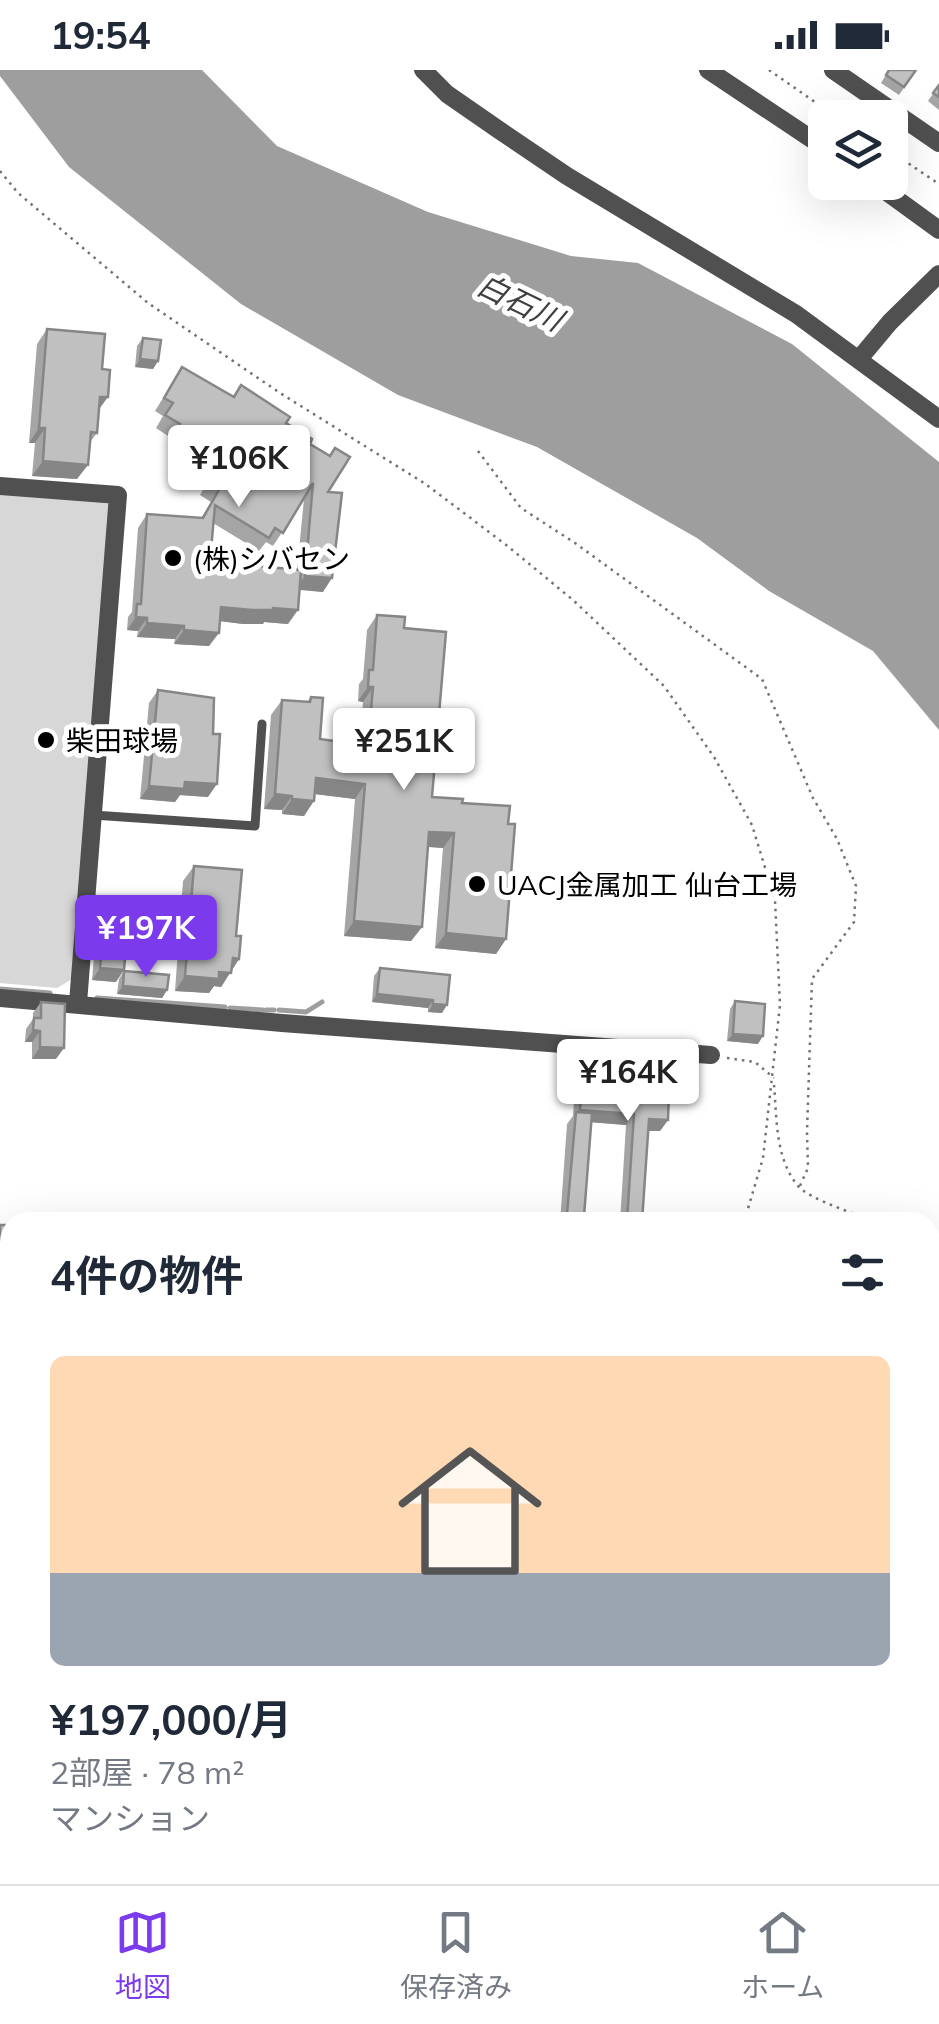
<!DOCTYPE html>
<html lang="ja">
<meta charset="utf-8">
<style>
:root{--surface:#fff;--page:#f6f6f7;--text:#1f2937;--muted:#747a83;--line:#e0e1e3;--accent:#7c3aed}
body{margin:0;font-family:Mulish,"Noto Sans JP",sans-serif;background:var(--page);color:var(--text);height:100vh;display:flex;flex-direction:column;font-size:38px;white-space:nowrap}
*{box-sizing:border-box;margin:0}
p{font-size:32px;color:var(--muted)}
.icon{flex:none;width:55px;height:55px;fill:none;stroke:currentColor;stroke-width:2;stroke-linecap:round;stroke-linejoin:round}
.map{position:relative;flex:1;overflow:hidden}
.drawer{position:absolute;left:0px;top:1142px;width:940px;height:672px;display:flex;flex-direction:column;background:var(--surface);border-radius:30px 30px 0 0;box-shadow:0 10px 40px #0002}
.drawer>*{flex:none}
.buttons{position:absolute;left:808px;top:30px;display:grid;gap:20px}
.buttons a{display:grid;place-items:center;width:100px;height:100px;border-radius:15px;background:var(--surface);box-shadow:0 10px 40px #0002;font-size:50px}
.price{position:absolute;translate:-50% -85px;padding:0 22px;border-radius:10px;background:#fff;color:#222;font-size:32px;line-height:65px;filter:drop-shadow(0 2px 5px #0008)}
.price::after{content:'';position:absolute;left:50%;top:60px;width:30px;height:22px;margin-left:-15px;background:inherit;clip-path:polygon(0 0,100% 0,50% 100%)}
.price.selected{background:var(--accent);color:#fff}
ul{padding:0;list-style:none}
li{display:grid;align-content:center;gap:20px;height:530px;padding:0 50px}
li+li{border-top:2px solid var(--line)}
li span{display:grid;place-items:center;height:310px;border-radius:15px;color:#555}
li>.icon{margin-inline-start:auto}
span .icon{width:180px;height:180px;fill:#fffc;stroke-width:1}
li b{font-size:42px}
h2{display:flex;justify-content:space-between;align-items:center;height:120px;padding:0 50px;font-size:42px}
.status{display:flex;justify-content:space-between;align-items:center;height:70px;padding:0 50px;background:var(--surface);direction:ltr}
.status svg{height:28px;fill:currentColor}
.menu{display:flex;justify-content:space-around;align-items:center;height:140px;border-top:2px solid var(--line);background:var(--surface);font-size:28px;color:var(--muted)}
.menu a{display:grid;justify-items:center;gap:5px}
.menu .selected{color:var(--accent)}
.map>svg:first-child{display:block}
.green{fill:#d7d7d7}
.water{fill:#9e9e9e}
.lines{fill:none;stroke-linecap:round;stroke-linejoin:round}
.stream{stroke:#9e9e9e;stroke-width:5}
.path{stroke:#727272;stroke-width:2.5;stroke-dasharray:2.5 5;stroke-linecap:butt}
.service{stroke:#505050;stroke-width:9}
.minor{stroke:#505050;stroke-width:18}
.wall{fill:#a5a5a5;fill-rule:evenodd}
.shaded-wall{fill:#868686}
.building{fill:#c0c0c0;stroke:#868686;stroke-width:2.5}
.poi-dot{fill:#000;stroke:#fff;stroke-width:4}
.labels{text-anchor:middle;dominant-baseline:central;stroke-width:10;stroke-linejoin:round;paint-order:stroke}
.poi-label{font-size:28px;fill:#000;stroke:#fff;text-anchor:start}
.water-label{font-size:30px;font-style:italic;fill:#3f3f3f;stroke:#fff}
</style>
<div class="status"><b>19:54</b><svg viewBox="0 0 49 12"><path d="M0 12V9h3v3zM5 12V6h3v6zM10 12V3h3v9zM15 12V0h3v12zM26 1h20v11H26zM47 4h2v5h-2z"/></svg></div>
<div class="map">
<svg width="939" height="1814" viewBox="0 0 939 1814">
<rect width="100%" height="100%" fill="#fff"/>
<path class="green" d="M 0,424 L 112,432 L 72,909 L 57,918 L 0,913 Z"/>
<path class="water" d="M 0,0 L 202,0 L 277,76 L 428,142 L 571,186 L 638,193 L 792,274 L 939,392 L 939,660 L 873,581 L 769,521 L 697,468 L 537,377 L 398,325 L 241,234 L 69,97 L 0,6 Z
M 939,1459 L 939,1814 L 724,1814 L 727,1805 L 930,1805 L 930,1470 Z"/>
<g class="lines">
<path class="stream" d="M 0,919 L 50,923
M 97,928 L 225,937
M 230,938 L 263,940
M 266,940 L 274,940
M 279,940 L 306,942 L 322,932"/>
<path class="path" d="M 769,0 L 838,48
M 890,81 L 939,114
M 0,101 L 18,123 L 148,233 L 280,323 L 424,413 L 505,474 L 573,530 L 664,616 L 714,687 L 752,755 L 775,830 L 780,935 L 763,1088 L 744,1152
M 478,381 L 521,438 L 575,473 L 762,609 L 813,728 L 837,769 L 856,816 L 854,852 L 812,909 L 807,1062 L 808,1098 L 799,1118
M 727,988 L 755,992 L 774,1008
M 774,1015 C 777,1049 775,1088 798,1116 C 809,1129 860,1146 878,1152
M 930,1167 L 939,1168
M 522,1814 L 524,1805"/>
<path class="service" d="M 93,745 L 255,756 L 262,654
M 0,1368 L 10,1370
M 53,1814 L 54,1805"/>
<path class="minor" d="M 423,0 L 447,24 L 499,60 L 567,106 L 796,244 L 939,349
M 708,0 L 825,78
M 833,0 L 939,73
M 873,112 L 939,160
M 859,289 L 890,252 L 939,204
M 0,416 L 118,425 L 78,933
M 0,928 L 282,953 L 711,985"/>
</g>
<path class="wall" d="M 889,0 L 916,0 L 899,25 L 881,13 Z
M 939,15 L 939,40 L 928,31 Z
M 47,259 L 99,340 L 97,363 L 90,372 L 77,409 L 32,406 L 35,373 L 29,373 L 37,274 Z
M 143,268 L 158,291 L 153,299 L 135,297 L 137,276 Z
M 182,297 L 233,326 L 286,353 L 310,374 L 328,422 L 323,522 L 299,520 L 288,554 L 264,552 L 263,554 L 243,554 L 220,551 L 209,576 L 174,574 L 175,569 L 137,567 L 138,561 L 127,560 L 128,547 L 132,542 L 138,458 L 147,444 L 201,448 L 211,432 L 200,425 L 217,396 L 187,378 L 185,381 L 169,371 L 171,368 L 156,358 L 163,346 L 155,341 ZM 304,429 L 297,500 L 210,492 L 213,453 L 259,481 L 266,472 L 273,476 Z
M 377,545 L 404,558 L 432,727 L 462,733 L 506,869 L 496,884 L 435,878 L 443,778 L 428,777 L 422,857 L 411,871 L 344,866 L 355,729 L 315,724 L 304,746 L 282,744 L 282,740 L 264,739 L 271,645 L 282,630 L 307,632 L 311,627 L 320,669 L 360,674 L 363,632 L 358,631 L 359,614 L 363,609 L 367,560 Z
M 158,620 L 208,727 L 180,725 L 175,732 L 140,729 L 149,633 Z
M 194,796 L 236,866 L 239,889 L 221,917 L 214,916 L 209,923 L 175,921 L 183,811 Z
M 104,851 L 116,912 L 92,910 L 96,863 Z
M 380,898 L 450,905 L 442,943 L 428,942 L 428,938 L 372,932 L 374,906 Z
M 124,901 L 167,920 L 162,928 L 117,924 L 119,909 Z
M 735,931 L 758,974 L 727,971 L 730,939 Z
M 41,932 L 56,989 L 32,989 L 32,972 L 25,972 L 26,959 L 33,949 L 33,943 Z
M 583,1004 L 627,1017 L 668,1050 L 660,1061 L 648,1061 L 641,1152 L 620,1152 L 626,1055 L 591,1052 L 584,1146 L 579,1152 L 560,1152 L 567,1054 L 573,1046 L 575,1016 Z
M 113,1805 L 455,1805 L 454,1814 L 112,1814 Z"/>
<path class="shaded-wall" d="M 140,289 L 158,291 L 153,299 L 135,297 Z
M 100,327 L 108,327 L 97,342 Z
M 39,358 L 45,358 L 35,373 L 29,373 Z
M 43,391 L 88,395 L 77,409 L 32,406 Z
M 305,506 L 332,508 L 323,522 L 295,519 Z
M 221,537 L 273,538 L 298,540 L 288,554 L 264,552 L 263,554 L 243,554 L 211,550 Z
M 136,547 L 147,548 L 138,561 L 127,560 Z
M 147,553 L 184,556 L 175,569 L 137,567 Z
M 184,560 L 219,563 L 209,576 L 174,574 Z
M 368,617 L 373,617 L 363,632 L 358,631 Z
M 316,708 L 365,714 L 355,729 L 306,723 Z
M 185,712 L 217,714 L 208,727 L 180,725 L 175,732 L 140,729 L 149,716 Z
M 275,724 L 292,726 L 282,740 L 264,739 Z
M 292,729 L 314,731 L 304,746 L 282,744 Z
M 429,762 L 454,763 L 443,778 L 419,776 Z
M 354,851 L 422,857 L 411,871 L 344,866 Z
M 446,863 L 506,869 L 496,884 L 435,878 Z
M 233,888 L 239,889 L 221,917 L 214,916 L 209,923 L 175,921 L 185,906 Z
M 100,898 L 124,900 L 116,912 L 92,910 Z
M 123,916 L 167,920 L 162,928 L 117,924 Z
M 377,924 L 433,930 L 428,938 L 372,932 Z
M 433,934 L 447,935 L 442,943 L 428,942 Z
M 33,960 L 40,961 L 32,972 L 25,972 Z
M 733,964 L 763,966 L 758,974 L 727,971 Z
M 40,977 L 64,978 L 56,989 L 32,989 Z
M 580,1040 L 634,1044 L 626,1055 L 575,1051 L 575,1047 Z
M 649,1049 L 668,1050 L 660,1061 L 641,1061 Z
M 567,1144 L 584,1146 L 579,1152 L 562,1152 Z
M 0,1255 L 10,1256 L 10,1272 L 0,1271 Z"/>
<path class="building" d="M 889,0 L 916,0 L 904,17 L 886,5 Z
M 939,15 L 939,27 L 933,23 Z
M 47,259 L 105,264 L 102,299 L 110,300 L 108,327 L 100,327 L 97,363 L 91,362 L 88,395 L 43,391 L 45,358 L 39,358 Z
M 143,268 L 161,270 L 158,291 L 140,289 Z
M 182,297 L 234,327 L 241,315 L 290,347 L 286,353 L 312,369 L 310,374 L 330,386 L 335,378 L 350,387 L 328,422 L 342,423 L 332,508 L 305,506 L 313,413 L 283,463 L 275,458 L 269,468 L 215,435 L 210,492 L 301,500 L 298,540 L 273,538 L 273,540 L 252,540 L 221,537 L 219,563 L 184,560 L 184,556 L 147,553 L 147,548 L 136,547 L 137,534 L 141,534 L 147,444 L 203,448 L 220,418 L 209,411 L 226,383 L 196,364 L 194,367 L 178,357 L 180,354 L 165,345 L 173,333 L 164,328 Z
M 377,545 L 405,547 L 404,558 L 446,562 L 432,727 L 463,729 L 462,733 L 510,736 L 508,754 L 515,754 L 506,869 L 446,863 L 454,763 L 429,762 L 422,857 L 354,851 L 365,714 L 316,708 L 314,731 L 292,729 L 292,726 L 275,724 L 282,630 L 310,632 L 311,627 L 323,628 L 320,669 L 368,676 L 373,617 L 368,617 L 369,600 L 373,600 Z
M 158,620 L 214,628 L 213,664 L 220,664 L 217,714 L 185,712 L 184,719 L 149,716 Z
M 194,796 L 242,800 L 236,866 L 241,866 L 239,889 L 233,888 L 231,903 L 219,902 L 219,909 L 185,906 Z
M 104,851 L 128,853 L 124,900 L 100,898 Z
M 380,898 L 450,905 L 447,935 L 433,934 L 433,930 L 377,924 Z
M 124,901 L 169,905 L 167,920 L 123,916 Z
M 735,931 L 765,934 L 763,966 L 733,964 Z
M 41,932 L 65,934 L 64,978 L 40,977 L 40,961 L 33,960 L 34,948 L 41,948 Z
M 583,1004 L 611,1006 L 611,1013 L 627,1014 L 627,1017 L 669,1020 L 668,1050 L 649,1049 L 642,1152 L 627,1151 L 634,1044 L 580,1040 Z
M 576,1042 L 592,1043 L 584,1146 L 567,1144 Z
M 0,1155 L 10,1155 L 10,1256 L 0,1255 Z
M 122,1805 L 455,1805 L 454,1814 L 122,1814 Z"/>
<g class="poi-dot">
<circle cx="173" cy="488" r="10"/>
<circle cx="46" cy="670" r="10"/>
<circle cx="477" cy="814" r="10"/>
</g>
<g class="labels">
<g class="poi-label">
<text x="193" y="488">(株)シバセン</text>
<text x="66" y="670">柴田球場</text>
<text x="497" y="814">UACJ金属加工 仙台工場</text>
</g>
<g class="water-label">
<text transform="translate(520 232) rotate(26)">白石川</text>
</g>
</g>
</svg>
<div class="buttons">
<a><svg class="icon" aria-label="layers" viewBox="0 0 24 24"><path d="M12 4l9 5-9 5-9-5zM3 14l9 5 9-5"/></svg></a>
</div>
<b class="price" style="left:239px;top:440px">¥106K</b>
<b class="price" style="left:404px;top:723px">¥251K</b>
<b class="price selected" style="left:146px;top:910px">¥197K</b>
<b class="price" style="left:628px;top:1054px">¥164K</b>
<section class="drawer">
<h2>4件の物件<svg class="icon" aria-label="filters" viewBox="0 0 24 24"><path d="M4 7h16M4 17h16"/><circle cx="9" cy="7" r="2"/><circle cx="15" cy="17" r="2"/></svg></h2>
<ul>
<li><span style="background:linear-gradient(#ffd9b3 70%,#9aa5b1 0)"><svg class="icon" aria-label="home" viewBox="0 0 24 24"><path d="M3 11l9-7 9 7M6 9v11h12V9"/></svg></span><div><b>¥197,000/月</b><p>2部屋 · 78 m²</p><p>マンション</p></div></li>
</ul>
</section>
</div>
<nav class="menu">
<a class="selected"><svg class="icon" aria-label="map" viewBox="0 0 24 24"><path d="M3 6l6-2 6 2 6-2v14l-6 2-6-2-6 2zM9 4v14M15 6v14"/></svg>地図</a>
<a><svg class="icon" aria-label="saved" viewBox="0 0 24 24"><path d="M7 4h10v16l-5-4-5 4z"/></svg>保存済み</a>
<a><svg class="icon" aria-label="home" viewBox="0 0 24 24"><path d="M3 11l9-7 9 7M6 9v11h12V9"/></svg>ホーム</a>
</nav>
